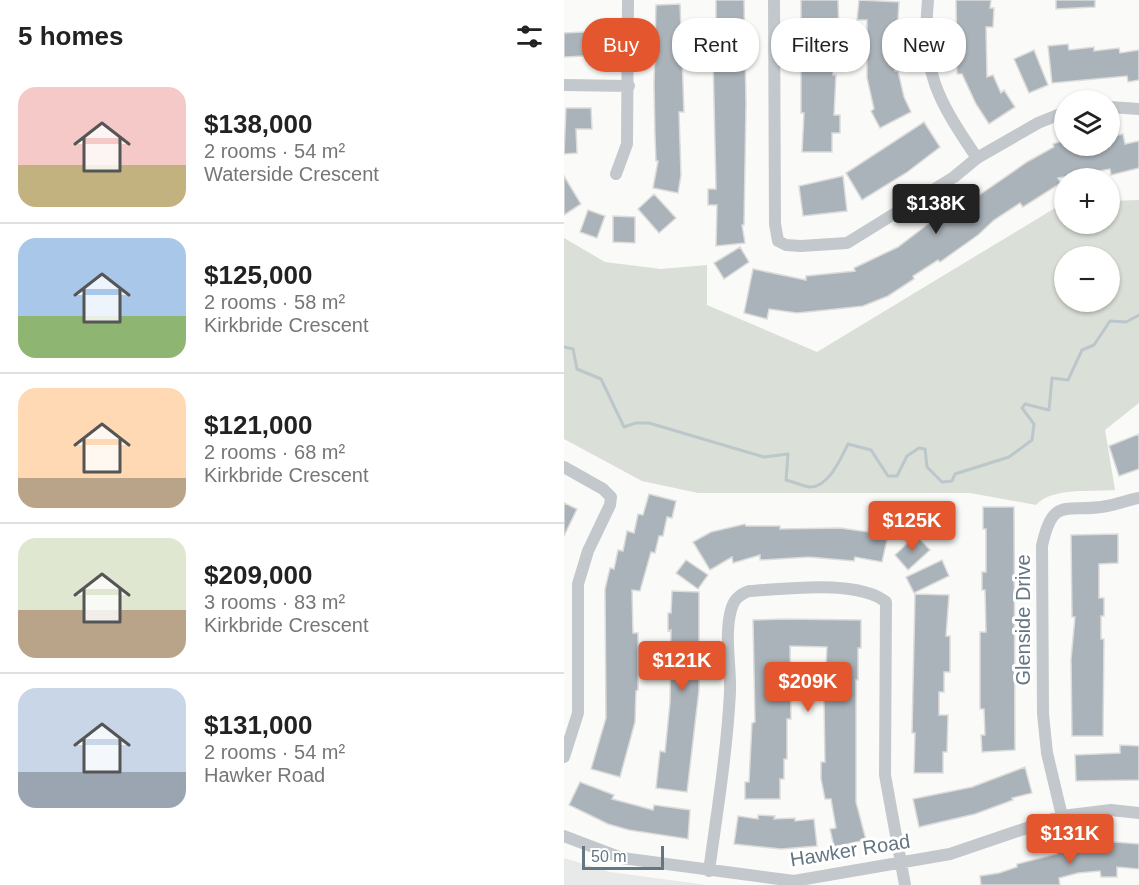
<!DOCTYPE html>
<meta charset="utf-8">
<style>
:root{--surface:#fff;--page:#f6f6f6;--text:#222;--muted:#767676;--line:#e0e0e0;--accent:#e4572e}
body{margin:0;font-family:Helvetica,sans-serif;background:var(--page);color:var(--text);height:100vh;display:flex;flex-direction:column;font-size:22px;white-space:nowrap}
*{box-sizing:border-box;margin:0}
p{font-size:20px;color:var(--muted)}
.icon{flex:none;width:33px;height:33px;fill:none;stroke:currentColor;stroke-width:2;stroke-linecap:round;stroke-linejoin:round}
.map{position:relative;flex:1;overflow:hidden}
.drawer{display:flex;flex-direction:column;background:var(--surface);width:564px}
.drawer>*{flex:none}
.banner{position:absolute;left:18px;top:18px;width:466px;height:54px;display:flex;gap:12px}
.buttons{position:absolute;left:490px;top:90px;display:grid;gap:12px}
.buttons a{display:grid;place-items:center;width:66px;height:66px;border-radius:50%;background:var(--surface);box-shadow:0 2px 4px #0004;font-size:30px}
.scale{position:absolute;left:18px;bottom:15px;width:82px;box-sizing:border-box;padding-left:6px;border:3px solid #657683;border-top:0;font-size:16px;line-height:21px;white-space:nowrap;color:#657683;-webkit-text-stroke:4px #fff;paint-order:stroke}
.price{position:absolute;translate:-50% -51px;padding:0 14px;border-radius:6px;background:var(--accent);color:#fff;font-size:20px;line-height:39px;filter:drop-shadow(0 2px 3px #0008)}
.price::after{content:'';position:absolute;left:50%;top:36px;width:18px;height:14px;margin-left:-9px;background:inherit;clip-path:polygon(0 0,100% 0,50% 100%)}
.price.current{background:#222;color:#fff}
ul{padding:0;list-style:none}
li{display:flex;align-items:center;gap:18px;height:150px;padding:0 18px}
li+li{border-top:2px solid var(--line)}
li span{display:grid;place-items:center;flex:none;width:168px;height:120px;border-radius:18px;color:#555}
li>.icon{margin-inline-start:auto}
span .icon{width:72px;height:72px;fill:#fffc;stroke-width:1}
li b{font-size:26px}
h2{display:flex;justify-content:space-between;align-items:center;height:72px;padding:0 18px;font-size:26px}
.pill{padding:0 21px;border-radius:24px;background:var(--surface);box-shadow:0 2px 4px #0004;font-size:21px;line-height:54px}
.pill.current{background:var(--accent);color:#fff}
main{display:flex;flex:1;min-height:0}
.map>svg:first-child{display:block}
.built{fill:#e8e9e9}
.green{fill:#dadfd7;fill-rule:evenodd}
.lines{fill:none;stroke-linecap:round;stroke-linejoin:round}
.stream{stroke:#bbc7cb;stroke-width:3}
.building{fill:#aab3b9;stroke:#dcdcda;stroke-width:1.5}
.minor{stroke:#c3c8cc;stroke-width:12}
.labels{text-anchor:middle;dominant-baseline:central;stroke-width:6;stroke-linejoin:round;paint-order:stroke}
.street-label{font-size:20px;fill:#657683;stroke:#fff}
</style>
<main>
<section class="drawer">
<h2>5 homes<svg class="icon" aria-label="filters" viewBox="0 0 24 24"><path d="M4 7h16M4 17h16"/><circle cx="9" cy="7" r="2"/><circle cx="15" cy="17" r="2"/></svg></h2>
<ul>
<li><span style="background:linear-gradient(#f6c9c9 65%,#c2b280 0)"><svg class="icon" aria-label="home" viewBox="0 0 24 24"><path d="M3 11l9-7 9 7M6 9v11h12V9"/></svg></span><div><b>$138,000</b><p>2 rooms · 54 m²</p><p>Waterside Crescent</p></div></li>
<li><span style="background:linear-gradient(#a9c7e8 65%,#8fb573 0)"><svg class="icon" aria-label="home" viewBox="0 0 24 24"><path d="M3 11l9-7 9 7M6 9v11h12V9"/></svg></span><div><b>$125,000</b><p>2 rooms · 58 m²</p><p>Kirkbride Crescent</p></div></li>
<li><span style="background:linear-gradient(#ffd9b3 75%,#b9a48a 0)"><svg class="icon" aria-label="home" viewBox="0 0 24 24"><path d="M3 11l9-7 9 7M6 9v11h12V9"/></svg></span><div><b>$121,000</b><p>2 rooms · 68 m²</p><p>Kirkbride Crescent</p></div></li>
<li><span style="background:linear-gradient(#dfe7d0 60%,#b9a48a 0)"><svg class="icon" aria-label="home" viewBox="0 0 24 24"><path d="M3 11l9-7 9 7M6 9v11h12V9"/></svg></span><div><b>$209,000</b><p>3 rooms · 83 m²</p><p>Kirkbride Crescent</p></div></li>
<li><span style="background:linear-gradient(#c9d6e8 70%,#9aa5b1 0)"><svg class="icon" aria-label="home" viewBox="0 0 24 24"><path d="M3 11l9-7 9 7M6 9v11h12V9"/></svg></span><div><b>$131,000</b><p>2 rooms · 54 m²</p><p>Hawker Road</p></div></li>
</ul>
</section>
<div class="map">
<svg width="575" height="885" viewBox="0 0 575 885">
<rect width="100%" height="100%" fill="#fafaf8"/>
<path class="built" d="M 0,858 L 46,872 L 143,885 L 0,885 Z"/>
<path class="green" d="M 575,200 L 575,403 L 541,430 L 551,490 C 528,492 488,487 472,505 L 406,493 L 134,493 L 78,481 L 0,439 L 0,238 L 41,262 L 97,269 L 143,265 L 143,305 L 253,352 L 501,202 L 501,224 L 546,224 L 546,201 ZM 501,256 L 546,256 L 546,302 L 501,302 Z"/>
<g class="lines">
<path class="stream" d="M 0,347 L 9,349 L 13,369 L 37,379 L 60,427 L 72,423 L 85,423 L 200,457 L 224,454 L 222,480 C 230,482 238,486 246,487 C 265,487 277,458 284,444 L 307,450 L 324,476 L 333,476 L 343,456 L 355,448 L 361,449 L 363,467 L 378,482 L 388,481 L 391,474 L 445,457 L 468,440 L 470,424 L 458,408 L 461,404 L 485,410 L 488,378 L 504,380 L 518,350 L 530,345 L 546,321 L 562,322 L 575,315"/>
</g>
<path class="building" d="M 152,0 L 180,0 L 182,103 L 180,225 L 178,225 L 181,243 L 152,246 L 153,205 L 144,205 L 144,189 L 152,189 L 149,58 L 141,58 L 141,40 L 152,40 Z
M 237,0 L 274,0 L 275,32 L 268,32 L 269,75 L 272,75 L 270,115 L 276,115 L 276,133 L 268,133 L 268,152 L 238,152 L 240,113 L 237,113 Z
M 295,0 L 335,2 L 331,71 L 334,71 L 340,97 L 347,112 L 316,128 L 307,111 L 310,109 L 303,78 L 303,20 L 293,20 Z
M 392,0 L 427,0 L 426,8 L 430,8 L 429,27 L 422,27 L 423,77 L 429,75 L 437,93 L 440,90 L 451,107 L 425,124 L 412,104 L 398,74 L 393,74 Z
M 492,0 L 531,0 L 531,7 L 492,9 Z
M 116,4 L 120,112 L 115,112 L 117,175 L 114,193 L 89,188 L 94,161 L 92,161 L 91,136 L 90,85 L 92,5 Z
M 39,31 L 40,55 L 0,57 L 0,33 Z
M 504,44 L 505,50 L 530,47 L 530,51 L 555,48 L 556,53 L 575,50 L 575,80 L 564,82 L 563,76 L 488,83 L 484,46 Z
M 470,50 L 484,85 L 465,93 L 450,59 Z
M 2,108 L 27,108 L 28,129 L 12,129 L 13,153 L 0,154 Z
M 360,122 L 376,147 L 342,173 L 298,200 L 282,173 Z
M 559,134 L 561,144 L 575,141 L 575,168 L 547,175 L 546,169 L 494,178 L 497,183 L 459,207 L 456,203 L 430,220 L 414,235 L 376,262 L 374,260 L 349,276 L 350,279 L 324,296 L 299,306 L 272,309 L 233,313 L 205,309 L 203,319 L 180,313 L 189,269 L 242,280 L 242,276 L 291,271 L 290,268 L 334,247 L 372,218 L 413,194 L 414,196 L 463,162 L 490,147 L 489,144 L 501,140 L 501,146 L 546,146 L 546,137 Z
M 0,176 L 17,204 L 0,215 Z
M 279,176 L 283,211 L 239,216 L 235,186 Z
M 90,194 L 112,218 L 95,233 L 74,209 Z
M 24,210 L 41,216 L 33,238 L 16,232 Z
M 49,216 L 71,217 L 71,243 L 49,242 Z
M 176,247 L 185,262 L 160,279 L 150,263 Z
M 575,434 L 575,469 L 555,476 L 545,446 Z
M 85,494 L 112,501 L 108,518 L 103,517 L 99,536 L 95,536 L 91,553 L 87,552 L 76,591 L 68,590 L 69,633 L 74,633 L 74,690 L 72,691 L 71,722 L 56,777 L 27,769 L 42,718 L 41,589 L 46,568 L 50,569 L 54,550 L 59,551 L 63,531 L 70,533 L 74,514 L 79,515 Z
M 0,503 L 13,509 L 0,536 Z
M 419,507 L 450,507 L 451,750 L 418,752 L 417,735 L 421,735 L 420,709 L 416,709 L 416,632 L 422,632 L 421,590 L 418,590 L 418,572 L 422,572 L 422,529 L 419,529 Z
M 181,524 L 182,526 L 216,526 L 216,529 L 276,528 L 304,532 L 305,527 L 325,531 L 318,562 L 291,557 L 290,561 L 245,557 L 196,560 L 196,555 L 169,563 L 168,557 L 146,570 L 129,542 L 147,532 Z
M 554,534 L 554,563 L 535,564 L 535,598 L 540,598 L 540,616 L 537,616 L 537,639 L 540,639 L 539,736 L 508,736 L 507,659 L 511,617 L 508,617 L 507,535 Z
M 352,535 L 366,550 L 344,570 L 331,555 Z
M 122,560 L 144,575 L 134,589 L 112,573 Z
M 378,560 L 385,576 L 350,593 L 342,577 Z
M 108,591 L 135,592 L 135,690 L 123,792 L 92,788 L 96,751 L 101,752 L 106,702 L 107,630 L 104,631 L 104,613 L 107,613 Z
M 351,594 L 385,595 L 382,636 L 386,636 L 386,672 L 380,672 L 380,692 L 375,692 L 375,715 L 384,715 L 383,752 L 379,752 L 379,773 L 350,773 L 351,733 L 348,733 Z
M 219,619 L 297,620 L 297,648 L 294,648 L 294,680 L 292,680 L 292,802 L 302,840 L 270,847 L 266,829 L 272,828 L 267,799 L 261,799 L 257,779 L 257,762 L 261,762 L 260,702 L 263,647 L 226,646 L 227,719 L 223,719 L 223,759 L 220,759 L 220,779 L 216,779 L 216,799 L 181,799 L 181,782 L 185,782 L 188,723 L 191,722 L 189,620 Z
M 556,745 L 575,746 L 575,780 L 512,781 L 511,755 L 556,753 Z
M 461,767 L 468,793 L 448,798 L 449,800 L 411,814 L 355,827 L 349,799 L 408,787 Z
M 16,782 L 50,795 L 48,799 L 71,805 L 89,810 L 90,805 L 126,810 L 124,839 L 65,830 L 44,824 L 5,805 Z
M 194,815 L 211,816 L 210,819 L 231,818 L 231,821 L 250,819 L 253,846 L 217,849 L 170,844 L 174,816 L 194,819 Z
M 551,842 L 575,844 L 575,869 L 553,867 L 553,877 L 537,877 L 536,871 L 514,873 L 495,878 L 496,885 L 417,885 L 416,876 L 435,873 L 453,867 L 453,864 L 493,854 L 492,850 Z"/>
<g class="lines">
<path class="minor" d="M 210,0 L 211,224 L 214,241 L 222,245 L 237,246 L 283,243 L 390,177 L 413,158 L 474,123 L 501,112
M 364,0 C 357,73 374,100 413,158
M 0,85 L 65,86
M 546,107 L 575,109
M 52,174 L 63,144 L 64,0
M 0,467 L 39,489 L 47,497 L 46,505 L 24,551 L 14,584 L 14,713 L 0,757
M 498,816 L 483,753 L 479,714 L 478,546 C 489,494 503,514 543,506 C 554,504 564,500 575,498
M 0,836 L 58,858 L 230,881 L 386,854 L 498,816 L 547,810 L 575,813
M 145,871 C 153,812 163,752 166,692 C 167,666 160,636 167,610 C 170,599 175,595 185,591 C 221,589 294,579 322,602 L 321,775 L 341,885"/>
</g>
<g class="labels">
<g class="street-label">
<text transform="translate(459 620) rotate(-90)">Glenside Drive</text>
<text transform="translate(286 850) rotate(-9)">Hawker Road</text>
</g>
</g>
</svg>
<div class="buttons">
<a><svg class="icon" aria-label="layers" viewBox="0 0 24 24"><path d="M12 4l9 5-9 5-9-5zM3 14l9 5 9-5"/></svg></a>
<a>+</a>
<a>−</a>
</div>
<div class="scale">50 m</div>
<b class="price current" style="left:372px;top:235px">$138K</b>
<b class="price" style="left:348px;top:552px">$125K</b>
<b class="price" style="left:118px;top:692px">$121K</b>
<b class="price" style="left:244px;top:713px">$209K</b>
<b class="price" style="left:506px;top:865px">$131K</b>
<div class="banner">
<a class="pill current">Buy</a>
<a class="pill">Rent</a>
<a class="pill">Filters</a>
<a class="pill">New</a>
</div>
</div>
</main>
